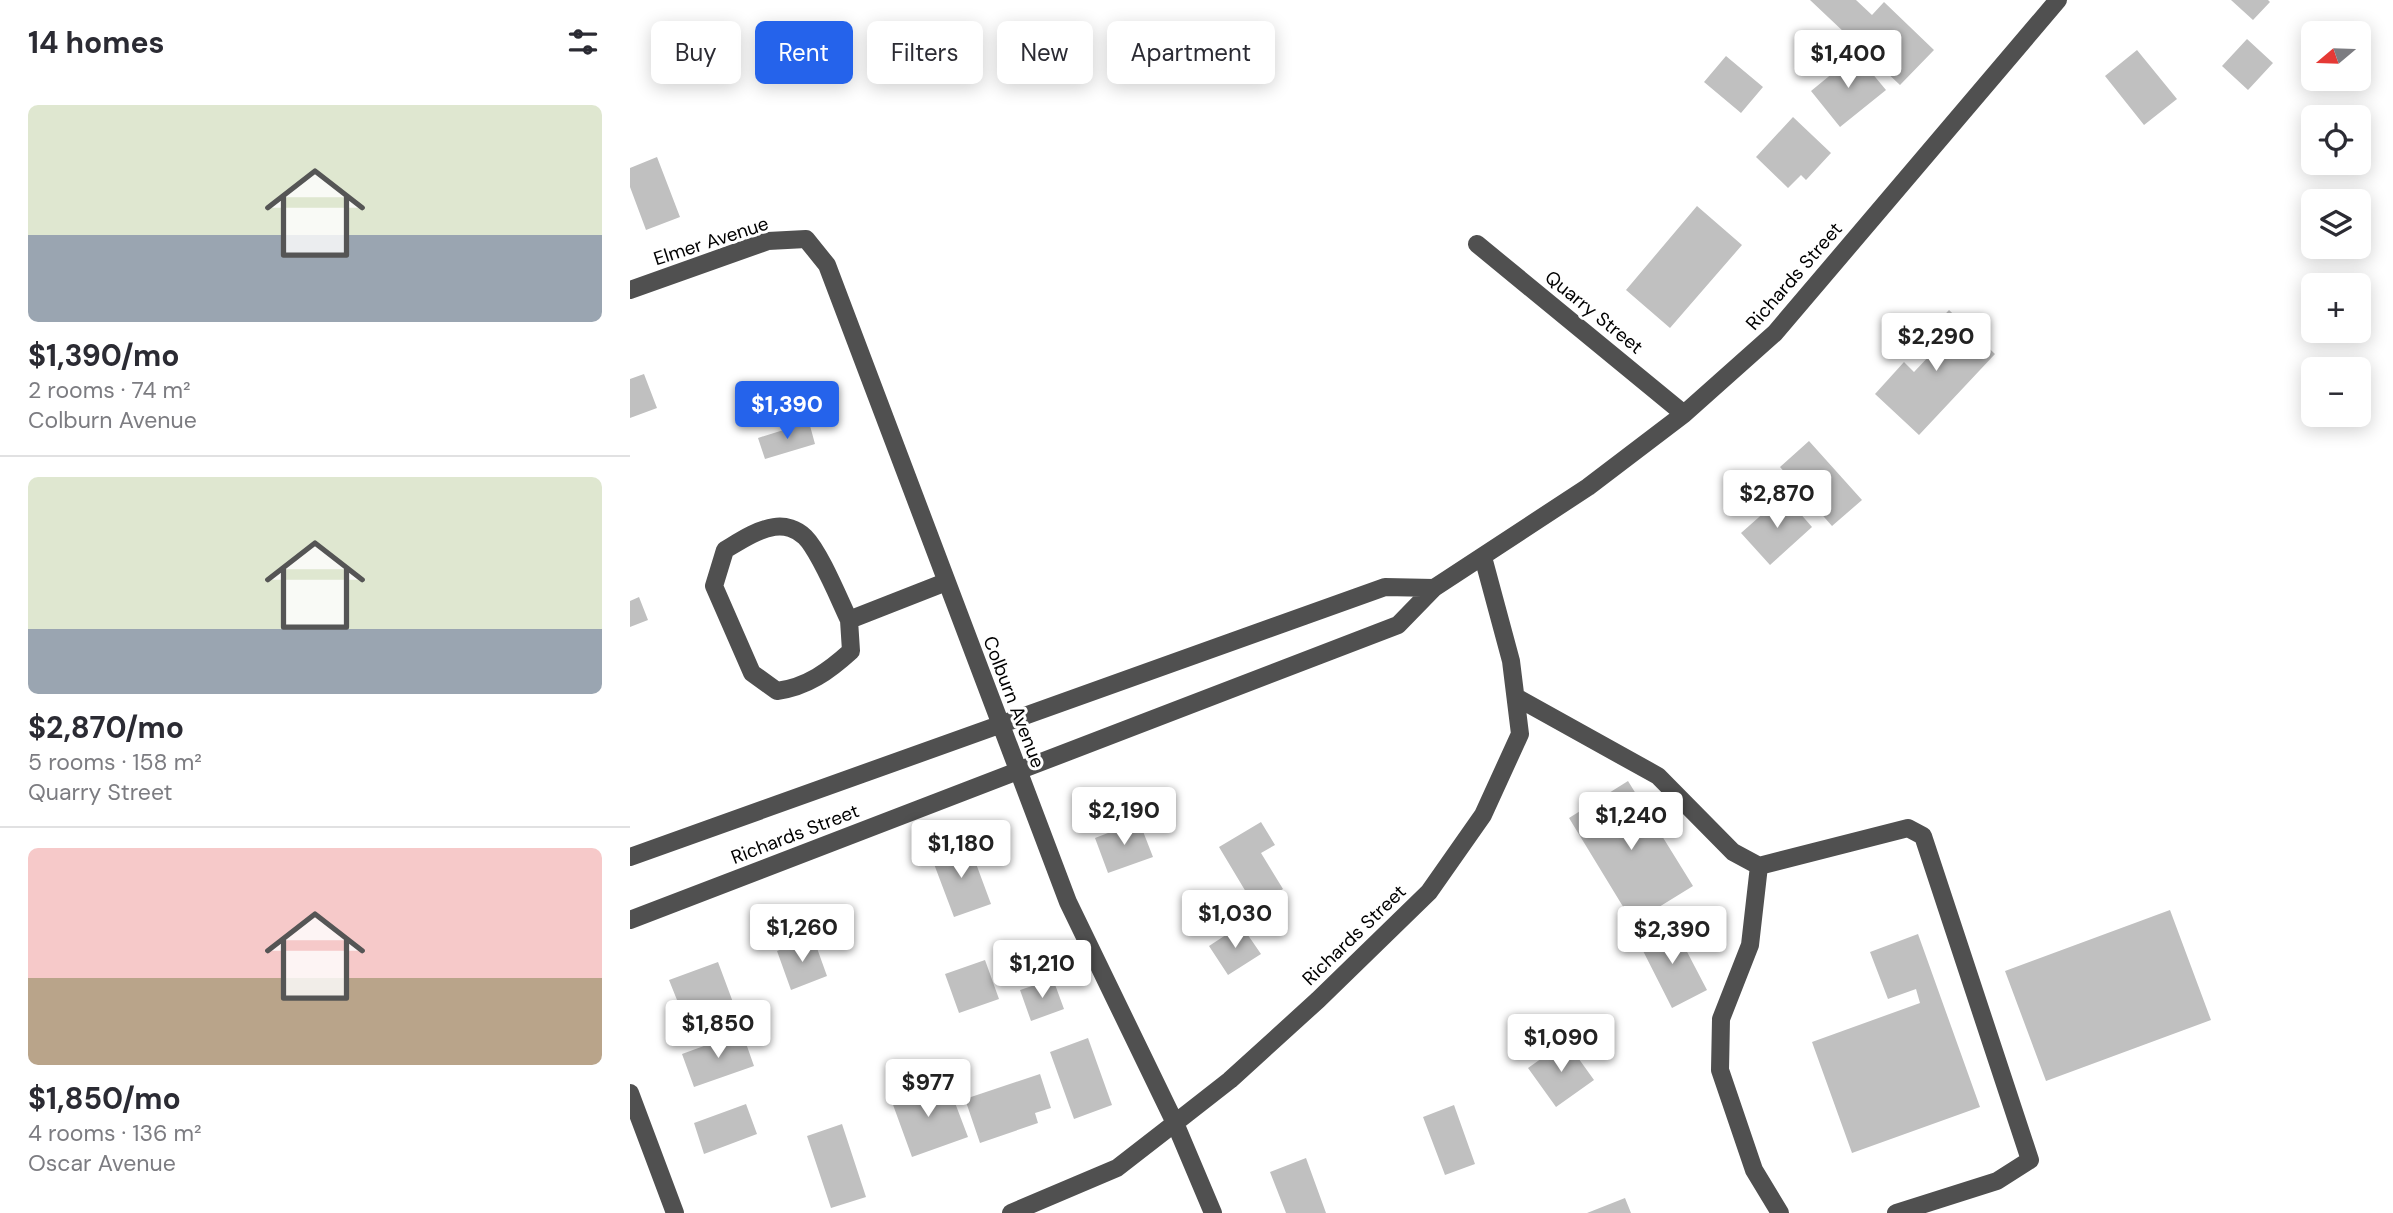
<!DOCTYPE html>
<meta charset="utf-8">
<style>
:root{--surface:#fff;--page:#f2f2f3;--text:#2b2b33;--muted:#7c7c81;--line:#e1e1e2;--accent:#2563eb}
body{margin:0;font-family:"DM Sans",sans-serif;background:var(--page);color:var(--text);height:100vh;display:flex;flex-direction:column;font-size:26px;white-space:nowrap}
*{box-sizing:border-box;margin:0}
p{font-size:23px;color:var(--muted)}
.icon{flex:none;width:38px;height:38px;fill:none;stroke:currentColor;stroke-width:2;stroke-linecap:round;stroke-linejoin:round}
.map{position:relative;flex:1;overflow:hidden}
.details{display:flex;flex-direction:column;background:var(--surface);width:630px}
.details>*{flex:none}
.guide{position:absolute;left:21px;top:21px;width:665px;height:63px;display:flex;gap:14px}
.needle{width:46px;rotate:251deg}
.buttons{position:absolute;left:1671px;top:21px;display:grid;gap:14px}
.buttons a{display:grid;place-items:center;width:70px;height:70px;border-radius:10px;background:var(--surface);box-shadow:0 4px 18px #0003;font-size:35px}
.price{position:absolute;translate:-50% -60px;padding:0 16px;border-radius:7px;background:#fff;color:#222;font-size:23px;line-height:46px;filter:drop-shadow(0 2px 4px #0008)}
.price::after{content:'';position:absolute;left:50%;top:42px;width:21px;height:16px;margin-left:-10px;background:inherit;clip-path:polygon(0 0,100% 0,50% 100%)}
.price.selected{background:var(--accent);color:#fff}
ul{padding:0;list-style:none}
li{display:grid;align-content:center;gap:14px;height:371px;padding:0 28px}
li+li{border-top:2px solid var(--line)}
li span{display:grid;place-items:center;height:217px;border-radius:10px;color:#555}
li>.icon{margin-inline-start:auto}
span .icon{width:126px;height:126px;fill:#fffc;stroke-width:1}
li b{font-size:30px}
h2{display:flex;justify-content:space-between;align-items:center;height:84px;padding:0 28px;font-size:30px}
.tag{padding:0 24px;border-radius:10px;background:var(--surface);box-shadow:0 4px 18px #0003;font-size:24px;line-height:63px}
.tag.selected{background:var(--accent);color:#fff}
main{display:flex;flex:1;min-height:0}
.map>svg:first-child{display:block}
.building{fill:#c0c0c0}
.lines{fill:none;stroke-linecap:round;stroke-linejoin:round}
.minor{stroke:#505050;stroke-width:18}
.labels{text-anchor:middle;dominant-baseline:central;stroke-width:6;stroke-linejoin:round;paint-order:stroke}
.street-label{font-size:19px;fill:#000;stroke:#fff}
</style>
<main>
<section class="details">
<h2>14 homes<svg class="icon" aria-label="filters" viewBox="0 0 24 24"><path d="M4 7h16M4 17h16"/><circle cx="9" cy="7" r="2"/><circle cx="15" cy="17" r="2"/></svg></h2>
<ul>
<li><span style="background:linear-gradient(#dfe7d0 60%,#9aa5b1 0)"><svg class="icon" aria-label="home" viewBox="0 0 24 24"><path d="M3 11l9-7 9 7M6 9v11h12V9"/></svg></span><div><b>$1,390/mo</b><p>2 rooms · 74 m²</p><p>Colburn Avenue</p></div></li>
<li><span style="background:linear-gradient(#dfe7d0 70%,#9aa5b1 0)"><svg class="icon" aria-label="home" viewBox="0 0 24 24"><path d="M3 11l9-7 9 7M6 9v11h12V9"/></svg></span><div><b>$2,870/mo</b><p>5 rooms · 158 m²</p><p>Quarry Street</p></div></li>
<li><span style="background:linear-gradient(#f6c9c9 60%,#b9a48a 0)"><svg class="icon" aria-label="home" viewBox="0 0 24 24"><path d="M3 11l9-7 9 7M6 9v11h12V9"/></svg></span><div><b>$1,850/mo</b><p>4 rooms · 136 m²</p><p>Oscar Avenue</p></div></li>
</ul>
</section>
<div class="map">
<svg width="1763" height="1213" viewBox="0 0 1763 1213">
<rect width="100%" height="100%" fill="#fff"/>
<path class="building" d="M 1180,0 L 1226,0 L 1242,15 L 1254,2 L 1304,50 L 1270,85 Z
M 1601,0 L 1638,0 L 1640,2 L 1623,20 Z
M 1617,39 L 1643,63 L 1618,90 L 1592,66 Z
M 1507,50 L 1547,99 L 1514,125 L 1475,76 Z
M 1226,54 L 1256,90 L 1210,127 L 1181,91 Z
M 1096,56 L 1133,87 L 1111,113 L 1074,82 Z
M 1163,117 L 1201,153 L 1176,180 L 1171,175 L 1158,188 L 1126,157 Z
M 27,157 L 50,217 L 16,230 L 0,187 L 0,168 Z
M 1067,206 L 1112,245 L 1040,328 L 996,290 Z
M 1319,310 L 1365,354 L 1289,435 L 1245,394 L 1274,362 L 1284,372 L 1301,354 L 1288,343 Z
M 14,374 L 27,408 L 0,418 L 0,379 Z
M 179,422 L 185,444 L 135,459 L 128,438 Z
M 1179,441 L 1232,500 L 1202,526 L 1150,467 Z
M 1154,495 L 1182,527 L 1140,565 L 1111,533 Z
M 9,597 L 18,620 L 0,627 L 0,601 Z
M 998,781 L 1063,886 L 1003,923 L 939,818 Z
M 509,821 L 523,857 L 478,873 L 465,838 Z
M 631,822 L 645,845 L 631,853 L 653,889 L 625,907 L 589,847 Z
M 338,842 L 361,904 L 324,917 L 301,856 Z
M 1540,910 L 1581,1020 L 1416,1081 L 1375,971 Z
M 1042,923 L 1077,990 L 1042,1008 L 1008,941 Z
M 611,925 L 631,954 L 598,975 L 579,946 Z
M 1288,934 L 1350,1107 L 1222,1153 L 1182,1042 L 1290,1003 L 1286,989 L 1258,999 L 1240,952 Z
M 183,937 L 197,976 L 161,990 L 147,951 Z
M 355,960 L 369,999 L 329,1013 L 315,974 Z
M 88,962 L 104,1005 L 44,1027 L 36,1004 L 47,1000 L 39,980 Z
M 423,979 L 434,1009 L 401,1021 L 390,990 Z
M 112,1032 L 124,1066 L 64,1087 L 52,1054 Z
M 458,1038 L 482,1105 L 444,1119 L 420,1052 Z
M 936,1041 L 964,1080 L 926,1107 L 898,1068 Z
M 410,1074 L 421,1108 L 405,1113 L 408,1123 L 350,1143 L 335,1099 Z
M 280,1083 L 285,1099 L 319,1087 L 338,1137 L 282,1157 L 258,1091 Z
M 116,1104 L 127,1134 L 74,1154 L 64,1123 Z
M 824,1105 L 845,1164 L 815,1175 L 793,1117 Z
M 212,1124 L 236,1197 L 201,1208 L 177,1136 Z
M 676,1158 L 696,1213 L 656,1213 L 640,1172 Z
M 995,1198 L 1001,1213 L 957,1213 Z"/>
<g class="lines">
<path class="minor" d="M 847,244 L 1054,414
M 0,290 L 138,241 L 176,239 L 197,265 L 438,902 L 545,1123 L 583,1213
M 219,620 C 209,599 190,552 175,537 C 167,529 155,525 144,527 C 126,530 110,541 95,550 L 84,586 L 122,673 L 147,691 C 177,687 199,671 221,651 L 219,620 L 316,582
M 886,697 L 1028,776 L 1103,852 L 1129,866 L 1278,828 L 1293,836 L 1400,1160 L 1367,1181 L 1266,1213
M 0,857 L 755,587 L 804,588
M 1129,866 L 1120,945 L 1091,1019 L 1090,1070 L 1124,1170 L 1150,1213
M 0,920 L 768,625 L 804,588 L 958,487 L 1054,414 L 1145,333 L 1428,0
M 0,1093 L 45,1213
M 381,1213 L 487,1168 L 545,1123 L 600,1080 L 688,1000 L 799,892 L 853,815 L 890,734 L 881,661 L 853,557"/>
</g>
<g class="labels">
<g class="street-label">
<text transform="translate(81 241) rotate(-18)">Elmer Avenue</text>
<text transform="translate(1164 276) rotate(-49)">Richards Street</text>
<text transform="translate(964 312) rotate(39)">Quarry Street</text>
<text transform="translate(384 702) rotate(69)">Colburn Avenue</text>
<text transform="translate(165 834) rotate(-21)">Richards Street</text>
<text transform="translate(724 935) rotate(-44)">Richards Street</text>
</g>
</g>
</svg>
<div class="buttons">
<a><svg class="needle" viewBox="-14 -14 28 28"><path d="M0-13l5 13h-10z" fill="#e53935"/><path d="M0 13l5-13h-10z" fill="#7c7c81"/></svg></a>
<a><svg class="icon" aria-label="locate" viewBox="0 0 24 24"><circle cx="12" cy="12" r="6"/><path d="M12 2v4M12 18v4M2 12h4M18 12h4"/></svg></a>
<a><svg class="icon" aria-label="layers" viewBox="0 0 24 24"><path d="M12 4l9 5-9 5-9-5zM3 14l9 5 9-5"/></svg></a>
<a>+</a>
<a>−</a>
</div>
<b class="price" style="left:1218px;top:90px">$1,400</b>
<b class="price" style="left:1306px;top:373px">$2,290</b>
<b class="price selected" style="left:157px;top:441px">$1,390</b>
<b class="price" style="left:1147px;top:530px">$2,870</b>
<b class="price" style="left:494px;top:847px">$2,190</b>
<b class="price" style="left:1001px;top:852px">$1,240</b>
<b class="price" style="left:331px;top:880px">$1,180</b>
<b class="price" style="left:605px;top:950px">$1,030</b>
<b class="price" style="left:172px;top:964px">$1,260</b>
<b class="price" style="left:1042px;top:966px">$2,390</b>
<b class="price" style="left:412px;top:1000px">$1,210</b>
<b class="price" style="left:88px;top:1060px">$1,850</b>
<b class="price" style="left:931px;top:1074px">$1,090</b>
<b class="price" style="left:298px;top:1119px">$977</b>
<div class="guide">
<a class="tag">Buy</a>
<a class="tag selected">Rent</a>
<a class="tag">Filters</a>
<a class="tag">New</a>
<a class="tag">Apartment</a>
</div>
</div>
</main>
